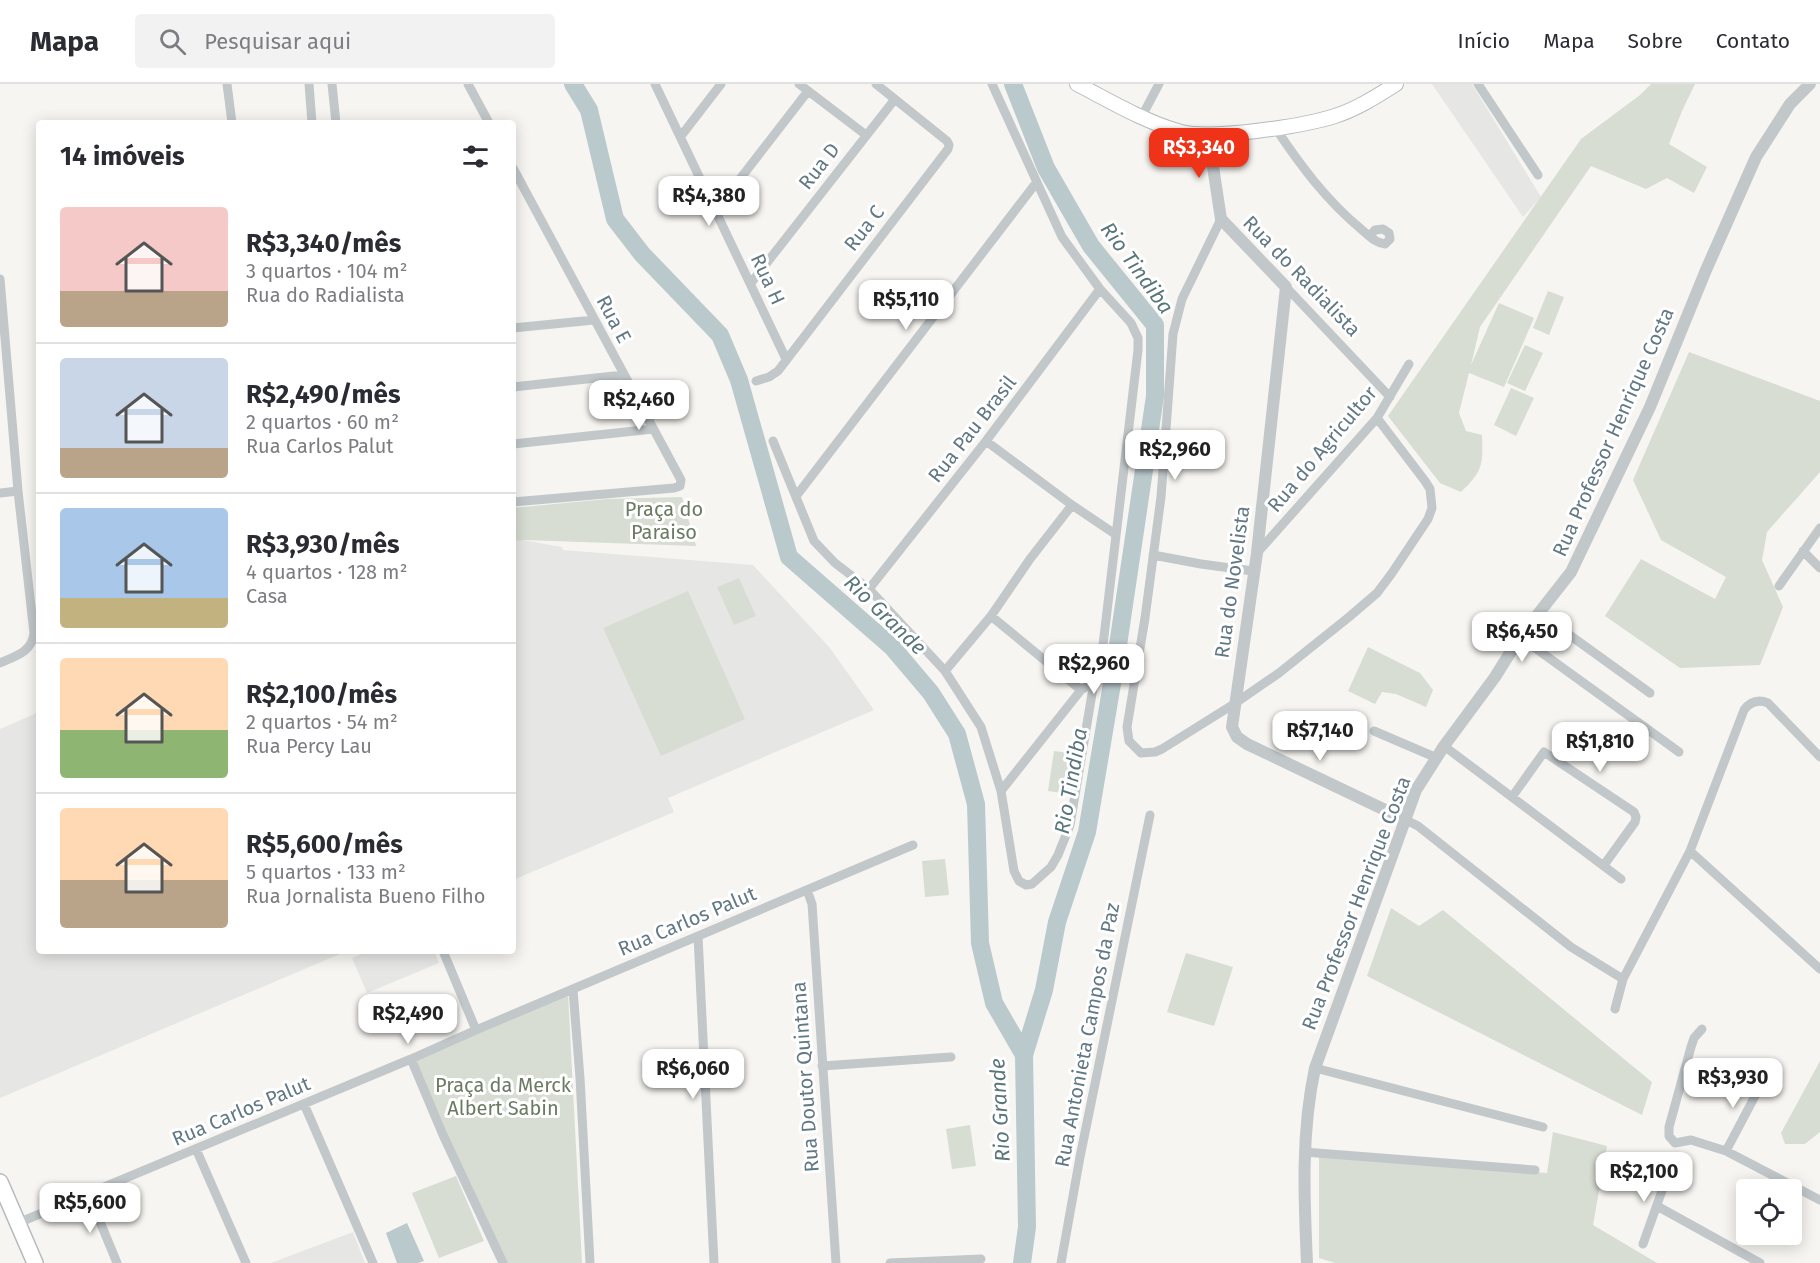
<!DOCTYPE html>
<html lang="pt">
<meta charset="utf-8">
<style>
:root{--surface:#fff;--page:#f2f2f3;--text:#2b2b33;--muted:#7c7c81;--line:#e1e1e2;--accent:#ef3318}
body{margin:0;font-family:"Fira Sans",sans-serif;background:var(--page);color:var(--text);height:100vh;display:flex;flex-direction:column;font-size:22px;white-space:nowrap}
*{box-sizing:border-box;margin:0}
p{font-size:20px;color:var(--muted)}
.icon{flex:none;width:33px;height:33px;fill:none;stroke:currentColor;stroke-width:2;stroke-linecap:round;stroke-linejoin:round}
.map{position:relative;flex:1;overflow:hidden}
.side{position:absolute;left:36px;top:36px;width:480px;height:834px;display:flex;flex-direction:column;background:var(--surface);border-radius:6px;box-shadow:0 3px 15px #0003}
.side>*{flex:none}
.tools{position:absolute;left:1736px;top:1095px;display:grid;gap:12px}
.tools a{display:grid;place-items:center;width:66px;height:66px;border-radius:6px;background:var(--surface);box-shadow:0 3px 15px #0003;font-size:30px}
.price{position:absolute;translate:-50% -51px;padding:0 14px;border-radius:12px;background:#fff;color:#222;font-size:20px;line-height:39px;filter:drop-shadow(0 2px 3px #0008)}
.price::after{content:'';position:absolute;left:50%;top:36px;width:18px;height:14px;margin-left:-9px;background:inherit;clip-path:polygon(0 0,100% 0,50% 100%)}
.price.active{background:var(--accent);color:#fff}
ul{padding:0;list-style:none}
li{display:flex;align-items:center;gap:18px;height:150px;padding:0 24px}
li+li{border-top:2px solid var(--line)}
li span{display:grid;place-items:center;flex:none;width:168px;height:120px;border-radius:6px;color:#555}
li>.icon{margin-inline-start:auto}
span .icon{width:72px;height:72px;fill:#fffc;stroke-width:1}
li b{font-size:26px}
h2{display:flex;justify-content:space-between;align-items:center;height:72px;padding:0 24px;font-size:26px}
header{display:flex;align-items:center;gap:36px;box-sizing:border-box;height:84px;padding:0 30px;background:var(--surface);border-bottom:2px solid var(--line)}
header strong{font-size:28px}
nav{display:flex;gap:33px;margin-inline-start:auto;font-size:21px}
.search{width:420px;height:54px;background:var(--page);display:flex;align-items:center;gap:15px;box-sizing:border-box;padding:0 21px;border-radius:6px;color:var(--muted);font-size:22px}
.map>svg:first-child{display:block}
.built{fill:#e6e7e5}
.green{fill:#d7ddd2}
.water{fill:#b9c9cc}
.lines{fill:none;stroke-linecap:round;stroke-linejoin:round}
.river{stroke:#b9c9cc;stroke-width:18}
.secondary-casing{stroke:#b4bbbe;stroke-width:16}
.primary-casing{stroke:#b5babd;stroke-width:18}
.minor{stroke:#c2c7ca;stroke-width:9}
.tertiary{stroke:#c2c7ca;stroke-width:12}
.secondary{stroke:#fff;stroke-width:14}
.primary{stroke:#fff;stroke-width:15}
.labels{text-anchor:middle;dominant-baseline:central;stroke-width:6;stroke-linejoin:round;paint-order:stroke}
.street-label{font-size:20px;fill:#627985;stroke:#fff}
.park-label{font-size:20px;fill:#6a7b62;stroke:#fff}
.water-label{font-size:21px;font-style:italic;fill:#59767b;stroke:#fff}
</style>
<header>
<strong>Mapa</strong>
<div class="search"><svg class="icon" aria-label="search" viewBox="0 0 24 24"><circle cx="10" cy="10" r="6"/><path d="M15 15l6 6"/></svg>Pesquisar aqui</div>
<nav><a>Início</a><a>Mapa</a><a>Sobre</a><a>Contato</a></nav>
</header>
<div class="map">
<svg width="1820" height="1179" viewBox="0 0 1820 1179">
<rect width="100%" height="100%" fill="#f6f5f1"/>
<path class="built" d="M 1432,0 L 1472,0 L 1541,113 L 1523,133 Z
M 517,455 L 562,463 L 563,466 L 753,481 L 830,564 L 874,626 L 668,714 L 674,728 L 513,796 L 513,456 Z
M 39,628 L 39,867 L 347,867 L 0,1014 L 0,645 Z
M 369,867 L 434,867 L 439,879 L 367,909 L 352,874 Z
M 353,1148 L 365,1179 L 271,1179 Z"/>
<path class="green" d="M 1651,0 L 1695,0 L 1682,27 L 1669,60 L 1707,83 L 1694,109 L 1667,94 L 1646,105 L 1591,82 L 1480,243 L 1471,281 L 1499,219 L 1534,234 L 1504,303 L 1469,289 L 1459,329 L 1466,347 L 1482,351 C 1483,381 1483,387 1461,408 L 1440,399 L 1388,332 L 1581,55 L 1640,11 Z
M 1548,207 L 1564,213 L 1549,251 L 1533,244 Z
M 1525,261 L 1543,269 L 1525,307 L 1507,299 Z
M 1689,268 L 1820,317 L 1820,388 L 1767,448 L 1762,476 L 1783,523 L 1760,581 L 1680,584 L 1605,532 L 1641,475 L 1715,515 L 1726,493 L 1661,456 L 1633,396 Z
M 1511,304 L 1534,314 L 1516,352 L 1494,341 Z
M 682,413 L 696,462 L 524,456 L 513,457 L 513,424 L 607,415 Z
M 739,494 L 756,532 L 734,541 L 717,503 Z
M 688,507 L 745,635 L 661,672 L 603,544 Z
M 1368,563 L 1420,589 L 1433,606 L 1426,623 L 1396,610 L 1382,608 L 1375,620 L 1348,607 Z
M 1054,667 L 1077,670 L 1071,710 L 1048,707 Z
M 945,775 L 949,811 L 925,813 L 922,777 Z
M 1391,824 L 1419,842 L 1443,826 L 1652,998 L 1642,1031 L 1367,892 Z
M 1186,869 L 1233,883 L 1214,942 L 1167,928 Z
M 568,909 L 582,1179 L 499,1179 L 412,975 Z
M 1820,977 L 1820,1048 L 1805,1060 L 1785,1060 L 1781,1049 Z
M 970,1041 L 976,1082 L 952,1085 L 946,1045 Z
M 1553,1048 L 1607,1062 L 1593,1141 L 1657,1179 L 1335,1179 L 1319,1174 L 1319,1072 L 1547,1089 Z
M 456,1092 L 484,1157 L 439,1174 L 412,1109 Z"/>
<path class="water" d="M 407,1139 L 424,1177 L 418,1179 L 397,1179 L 386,1149 Z"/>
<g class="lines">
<path class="river" d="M 573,0 L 589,26 L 615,135 L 642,170 L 720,251 L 739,296 L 789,473 L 892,563 L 931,609 L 957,650 L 976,720 L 980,859 L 994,919 L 1024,971 L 1027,1143 L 1022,1179
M 1013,0 L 1046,84 L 1091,162 L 1155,241 L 1155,312 L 1114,588 L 1087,748 L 1057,838 L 1044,906 L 1024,971"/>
<defs>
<path id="secondary" d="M 1077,0 C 1110,17 1145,38 1181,48 C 1212,56 1304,42 1335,32 C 1357,25 1377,12 1396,0"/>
<path id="primary" d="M 0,1098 L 35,1179"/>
</defs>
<use href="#secondary" class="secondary-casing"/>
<use href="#primary" class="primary-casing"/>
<path class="minor" d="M 227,0 L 232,39
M 309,0 L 312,39
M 332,0 L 336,39
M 468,0 L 489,39
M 655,0 L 786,275
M 799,0 L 866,51
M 992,0 L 1062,153 L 1100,205 L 1131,239 L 1138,254 L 1138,266 L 1103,561 L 1094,598 L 1081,606
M 1478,0 L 1538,91
M 1142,32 L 1159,0
M 1276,45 C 1301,82 1326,116 1361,145 C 1368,151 1375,159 1385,160 L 1390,155 L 1389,149 L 1383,145 L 1375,146 L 1370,152
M 681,52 L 721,0
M 513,84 L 681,396 L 680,402 L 674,404 L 513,418
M 716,126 L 808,7
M 1221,135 L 1182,215 L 1173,250 L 1161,413 L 1145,534 L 1127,643 L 1129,657 L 1141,669 L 1155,668 L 1162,665 L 1234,620 L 1279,589 L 1349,533 L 1377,509 L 1392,489 L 1428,435 L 1432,424 L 1430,405 L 1425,397 L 1377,334
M 0,195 L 18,407 L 34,549 C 32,568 16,572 0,579
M 751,199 L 895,15
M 1286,203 L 1390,313
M 513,244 L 594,236
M 756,297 L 769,293 L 778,287 L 948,65 L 949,61 L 947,57 L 876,0
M 513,303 L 623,291
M 773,357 L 814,457 L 835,479 L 869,505 L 945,587 L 981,643 L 1001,707 L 1014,787 L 1019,797 L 1026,801 L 1032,800 L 1051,783 L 1058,771 L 1070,741 L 1094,598
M 986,357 L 1072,421 L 1115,450
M 513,360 L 653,345
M 0,409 L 18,407
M 797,411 L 1036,99
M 1803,467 L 1820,484
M 1257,469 L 1377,334 L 1409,280
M 1153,471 L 1201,480 L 1253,487
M 1779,502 L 1820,444
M 869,505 L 986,357 L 1100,205
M 1539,529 L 1650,609
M 991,532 L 1081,606 L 1001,707
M 1520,553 L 1679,668
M 945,587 L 991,532 L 1030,475 L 1072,421
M 1374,647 L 1437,674
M 1444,662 L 1621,795
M 1512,713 L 1544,668 L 1634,728 L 1636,733 L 1635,738 L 1604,781
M 1404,735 L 1418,742 L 1571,863 L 1623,895
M 1690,767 L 1820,885
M 807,806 L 812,820 L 836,1179
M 698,852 L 714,1179
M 443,867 L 476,946
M 573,906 L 580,994 L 590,1179
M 1615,925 L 1623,895 L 1690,767 L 1744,626 C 1750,618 1758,615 1768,619 L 1820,673
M 1702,945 L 1694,954 L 1691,963 L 1669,1043 L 1669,1052 L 1675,1059 L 1691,1056 L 1726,1067 L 1820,1116
M 411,975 L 443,1051 L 503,1179
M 822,982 L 951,973
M 1315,984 L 1543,1043
M 304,1020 L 373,1179
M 196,1065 L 246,1179
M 1726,1067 L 1764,995
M 1304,1068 L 1535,1086
M 89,1111 L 117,1179
M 1657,1122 L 1760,1179
M 18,1139 L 411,975 L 476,946 L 913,761
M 1643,1160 L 1669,1087
M 890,1179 L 981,1175
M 1061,1179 L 1080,1073 L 1150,731"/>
<path class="tertiary" d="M 1208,50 L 1221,135 L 1286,203 L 1257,469 L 1232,643 L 1237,653 L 1247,660 L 1404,735
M 1307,1179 C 1304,1114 1301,1049 1315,984 L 1416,706 L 1444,662 L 1495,593 L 1520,553 L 1571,488 L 1650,323 L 1706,186 L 1756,73 L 1790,20 L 1810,0"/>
<use href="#secondary" class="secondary"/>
<use href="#primary" class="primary"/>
</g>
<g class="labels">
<g class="street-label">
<text transform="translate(819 82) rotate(-52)">Rua D</text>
<text transform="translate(864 144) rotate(-52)">Rua C</text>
<text transform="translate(1302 192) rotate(46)">Rua do Radialista</text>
<text transform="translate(768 195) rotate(65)">Rua H</text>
<text transform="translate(614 235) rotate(62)">Rua E</text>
<text transform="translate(972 345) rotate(-52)">Rua Pau Brasil</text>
<text transform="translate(1613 348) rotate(-66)">Rua Professor Henrique Costa</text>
<text transform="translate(1322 365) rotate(-50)">Rua do Agricultor</text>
<text transform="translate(1232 498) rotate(-82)">Rua do Novelista</text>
<text transform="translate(1356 819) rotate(-69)">Rua Professor Henrique Costa</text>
<text transform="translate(687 837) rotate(-23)">Rua Carlos Palut</text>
<text transform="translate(1087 951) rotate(-79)">Rua Antonieta Campos da Paz</text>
<text transform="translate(805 993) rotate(-94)">Rua Doutor Quintana</text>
<text transform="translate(241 1027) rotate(-23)">Rua Carlos Palut</text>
</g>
<g class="park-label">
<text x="664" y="425">Praça do<tspan x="664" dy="23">Paraiso</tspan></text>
<text x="503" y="1001">Praça da Merck<tspan x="503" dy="23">Albert Sabin</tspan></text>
</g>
<g class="water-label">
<text transform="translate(1137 184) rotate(54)">Rio Tindiba</text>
<text transform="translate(885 531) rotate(44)">Rio Grande</text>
<text transform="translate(1071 697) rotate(-80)">Rio Tindiba</text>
<text transform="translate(1000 1026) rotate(-93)">Rio Grande</text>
</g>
</g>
</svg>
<div class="tools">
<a><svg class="icon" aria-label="locate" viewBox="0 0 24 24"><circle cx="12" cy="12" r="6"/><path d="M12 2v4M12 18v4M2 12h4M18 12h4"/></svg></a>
</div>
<b class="price active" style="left:1199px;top:95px">R$3,340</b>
<b class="price" style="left:709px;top:143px">R$4,380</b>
<b class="price" style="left:906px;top:247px">R$5,110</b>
<b class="price" style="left:639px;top:347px">R$2,460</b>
<b class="price" style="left:1175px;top:397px">R$2,960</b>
<b class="price" style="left:1522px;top:579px">R$6,450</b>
<b class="price" style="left:1094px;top:611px">R$2,960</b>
<b class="price" style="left:1320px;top:678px">R$7,140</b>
<b class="price" style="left:1600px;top:689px">R$1,810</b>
<b class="price" style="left:408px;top:961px">R$2,490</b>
<b class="price" style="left:693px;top:1016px">R$6,060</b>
<b class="price" style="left:1733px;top:1025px">R$3,930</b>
<b class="price" style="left:1644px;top:1119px">R$2,100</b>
<b class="price" style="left:90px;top:1150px">R$5,600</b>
<section class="side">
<h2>14 imóveis<svg class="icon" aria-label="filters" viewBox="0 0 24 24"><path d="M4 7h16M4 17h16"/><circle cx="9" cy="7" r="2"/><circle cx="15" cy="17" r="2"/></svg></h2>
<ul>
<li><span style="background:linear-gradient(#f6c9c9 70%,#b9a48a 0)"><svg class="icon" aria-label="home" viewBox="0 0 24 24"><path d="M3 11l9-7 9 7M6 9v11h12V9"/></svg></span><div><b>R$3,340/mês</b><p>3 quartos · 104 m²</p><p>Rua do Radialista</p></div></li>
<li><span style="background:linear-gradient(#c9d6e8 75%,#b9a48a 0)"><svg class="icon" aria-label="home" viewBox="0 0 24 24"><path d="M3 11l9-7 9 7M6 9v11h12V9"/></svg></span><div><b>R$2,490/mês</b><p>2 quartos · 60 m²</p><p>Rua Carlos Palut</p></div></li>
<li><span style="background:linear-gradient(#a9c7e8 75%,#c2b280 0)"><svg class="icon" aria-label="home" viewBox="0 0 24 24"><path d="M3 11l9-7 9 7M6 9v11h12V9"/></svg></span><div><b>R$3,930/mês</b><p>4 quartos · 128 m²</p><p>Casa</p></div></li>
<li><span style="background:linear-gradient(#ffd9b3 60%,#8fb573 0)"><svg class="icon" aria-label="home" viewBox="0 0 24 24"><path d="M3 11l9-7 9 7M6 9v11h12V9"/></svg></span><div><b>R$2,100/mês</b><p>2 quartos · 54 m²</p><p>Rua Percy Lau</p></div></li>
<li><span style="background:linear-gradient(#ffd9b3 60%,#b9a48a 0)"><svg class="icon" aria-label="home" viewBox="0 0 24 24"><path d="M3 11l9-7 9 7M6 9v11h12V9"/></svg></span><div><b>R$5,600/mês</b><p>5 quartos · 133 m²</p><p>Rua Jornalista Bueno Filho</p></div></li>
</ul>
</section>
</div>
